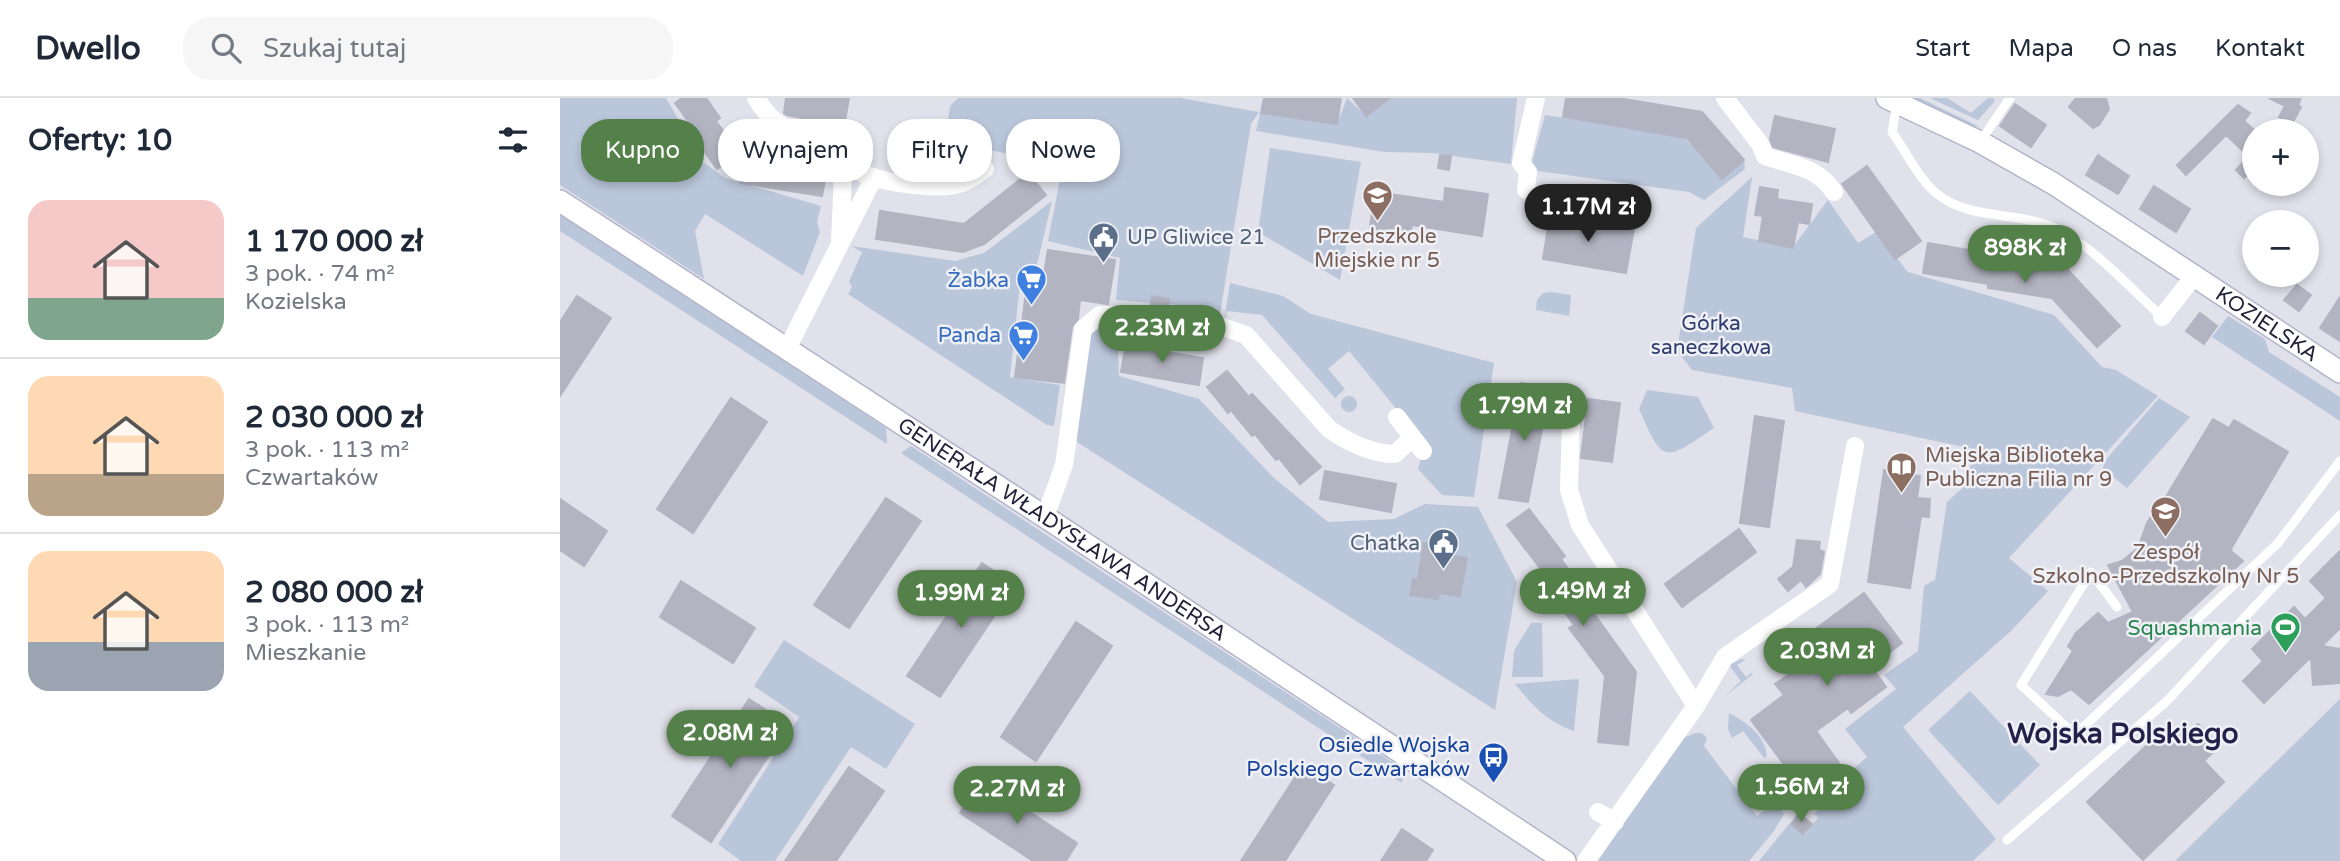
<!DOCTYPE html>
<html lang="pl">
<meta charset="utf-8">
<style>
:root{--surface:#fff;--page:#f6f6f7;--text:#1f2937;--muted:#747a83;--line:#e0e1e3;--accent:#548049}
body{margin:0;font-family:"Varela Round",sans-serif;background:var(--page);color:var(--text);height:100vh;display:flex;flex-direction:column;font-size:26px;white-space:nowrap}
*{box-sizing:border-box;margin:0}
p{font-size:23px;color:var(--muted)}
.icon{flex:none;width:38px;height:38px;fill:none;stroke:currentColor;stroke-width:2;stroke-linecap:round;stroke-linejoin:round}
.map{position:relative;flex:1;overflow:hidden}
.panel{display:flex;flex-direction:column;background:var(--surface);width:560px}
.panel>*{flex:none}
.banner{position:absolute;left:21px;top:21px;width:665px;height:63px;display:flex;gap:14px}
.fabs{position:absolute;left:1682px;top:21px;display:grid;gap:14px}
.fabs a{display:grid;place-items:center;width:77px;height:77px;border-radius:50%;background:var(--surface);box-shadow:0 4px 10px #0003;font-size:35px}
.price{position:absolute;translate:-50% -60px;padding:0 16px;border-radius:24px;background:var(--accent);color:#fff;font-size:23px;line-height:46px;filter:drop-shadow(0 2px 4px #0008)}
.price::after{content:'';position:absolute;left:50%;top:42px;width:21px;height:16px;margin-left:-10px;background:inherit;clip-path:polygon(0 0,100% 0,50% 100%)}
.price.selected{background:#222;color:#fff}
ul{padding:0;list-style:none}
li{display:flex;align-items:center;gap:21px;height:175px;padding:0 28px}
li+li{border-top:2px solid var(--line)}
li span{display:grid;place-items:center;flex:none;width:196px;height:140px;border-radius:21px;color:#555}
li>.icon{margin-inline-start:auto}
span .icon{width:84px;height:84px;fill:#fffc;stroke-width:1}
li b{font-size:30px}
h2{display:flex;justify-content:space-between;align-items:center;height:84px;padding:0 28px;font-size:30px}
.chip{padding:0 24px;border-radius:28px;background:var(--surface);box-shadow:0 4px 10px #0003;font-size:24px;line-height:63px}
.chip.selected{background:var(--accent);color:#fff}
header{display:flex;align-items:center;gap:42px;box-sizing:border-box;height:98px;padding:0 35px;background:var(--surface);border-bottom:2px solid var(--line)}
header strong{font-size:33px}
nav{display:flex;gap:38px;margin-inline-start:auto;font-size:24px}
.search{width:490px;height:63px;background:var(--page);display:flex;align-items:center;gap:18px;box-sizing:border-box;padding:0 24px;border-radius:28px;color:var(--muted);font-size:26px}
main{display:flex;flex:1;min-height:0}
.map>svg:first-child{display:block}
.green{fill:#bac6da}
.building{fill:#b3b4c2;stroke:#b3b4c3;stroke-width:2}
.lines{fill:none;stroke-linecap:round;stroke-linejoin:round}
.secondary-casing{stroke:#b4b4c9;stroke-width:24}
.lane{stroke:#fff;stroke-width:9}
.street{stroke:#fff;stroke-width:18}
.secondary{stroke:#fff;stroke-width:21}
.labels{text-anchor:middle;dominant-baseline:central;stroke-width:5;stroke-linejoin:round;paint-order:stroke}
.education-label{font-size:21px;fill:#785e54;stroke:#f0f1f7}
.service-label{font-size:21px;fill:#4e5e75;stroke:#f0f1f7;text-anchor:start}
.shop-label{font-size:21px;fill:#366cbe;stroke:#f0f1f7;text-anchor:end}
.park-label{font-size:21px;fill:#2f3e6e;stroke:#f0f1f7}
.street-label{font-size:21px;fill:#24223a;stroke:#f0f1f7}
.leisure-label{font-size:21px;fill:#27864d;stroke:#f0f1f7;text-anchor:end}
.transit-label{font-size:21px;fill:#164399;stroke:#f0f1f7;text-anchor:end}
.district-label{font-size:28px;font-weight:bold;fill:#251f4a;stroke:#f0f1f7}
</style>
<header>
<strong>Dwello</strong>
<div class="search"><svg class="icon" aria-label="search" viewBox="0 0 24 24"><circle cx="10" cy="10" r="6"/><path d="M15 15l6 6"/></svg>Szukaj tutaj</div>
<nav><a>Start</a><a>Mapa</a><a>O nas</a><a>Kontakt</a></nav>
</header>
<main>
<section class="panel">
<h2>Oferty: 10<svg class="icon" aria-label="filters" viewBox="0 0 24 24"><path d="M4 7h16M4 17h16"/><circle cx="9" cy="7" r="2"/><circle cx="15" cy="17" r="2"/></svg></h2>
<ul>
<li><span style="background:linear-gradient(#f6c9c9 70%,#7fa58c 0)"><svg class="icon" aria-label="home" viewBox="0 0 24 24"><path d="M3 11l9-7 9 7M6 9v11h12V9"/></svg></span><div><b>1 170 000 zł</b><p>3 pok. · 74 m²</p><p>Kozielska</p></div></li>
<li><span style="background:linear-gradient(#ffd9b3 70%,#b9a48a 0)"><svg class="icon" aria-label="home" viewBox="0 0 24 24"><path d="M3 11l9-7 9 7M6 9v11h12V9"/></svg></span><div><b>2 030 000 zł</b><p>3 pok. · 113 m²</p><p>Czwartaków</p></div></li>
<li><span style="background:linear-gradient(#ffd9b3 65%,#9aa5b1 0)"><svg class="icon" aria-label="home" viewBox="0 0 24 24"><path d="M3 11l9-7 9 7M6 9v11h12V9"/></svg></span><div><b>2 080 000 zł</b><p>3 pok. · 113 m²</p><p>Mieszkanie</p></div></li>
</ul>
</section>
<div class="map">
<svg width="1780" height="763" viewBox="0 0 1780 763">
<rect width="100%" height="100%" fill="#e0e1ea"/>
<path class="green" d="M 0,0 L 106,0 L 143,64 L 165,80 L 261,108 L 257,124 L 260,134 L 243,178 L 145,116 L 135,133 L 144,181 L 0,87 Z
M 398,0 L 620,0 L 699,14 L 691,26 L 659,222 L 655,222 L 657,210 L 556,202 L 560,160 L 488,143 L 503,66 L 429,52 L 400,71 L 367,67 L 371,51 L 384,53 L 390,8 Z
M 787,0 L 806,18 L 830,0 L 957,0 L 951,66 L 872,55 L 825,54 L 696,33 L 702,8 L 702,15 L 777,26 Z
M 1354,0 L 1360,0 L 1418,28 L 1412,29 L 1352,4 Z
M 1370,0 L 1387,0 L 1411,15 L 1428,0 L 1434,0 L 1434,4 L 1418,22 Z
M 985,17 L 1125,40 L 1162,80 L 1184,62 L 1185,71 L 1144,102 L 1129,94 L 978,73 L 972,64 Z
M 710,50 L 801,64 L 780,182 L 698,134 Z
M 1192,79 L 1183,139 L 1233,149 L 1268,102 L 1298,145 L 1316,134 L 1348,174 L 1494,217 L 1542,269 L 1556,272 L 1598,298 L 1449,460 L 1488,493 L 1452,532 L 1343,629 L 1436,741 L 1413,763 L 1199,763 L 1229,726 L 1244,737 L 1258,720 L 1254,716 L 1269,702 L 1264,696 L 1307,659 L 1285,631 L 1336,591 L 1324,577 L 1358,553 L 1364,488 L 1375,482 L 1387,404 L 1408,385 L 1413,351 L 1235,313 L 1232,290 L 1132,272 L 1117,253 L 1136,130 Z
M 492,103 L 475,175 L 461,176 L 450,279 L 500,287 L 494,328 L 487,327 L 288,196 L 292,189 L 289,184 L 302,154 L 291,148 L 395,163 L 424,155 Z
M 0,116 L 326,330 L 327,346 L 0,133 Z
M 670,185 L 723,198 L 751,216 L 934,265 L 914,399 L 882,397 L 858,371 L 865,346 L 789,253 L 768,271 L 785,291 L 775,300 L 702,217 L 667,213 L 664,223 Z
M 992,194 L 1011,197 L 1009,218 L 976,212 L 977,202 L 983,195 Z
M 1668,218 L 1705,241 L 1709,254 L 1780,299 L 1780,323 L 1652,239 Z
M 526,226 L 557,226 L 559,278 L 639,301 L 714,380 L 768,424 L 834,421 L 865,406 L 918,409 L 957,484 L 935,612 L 517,344 L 512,302 Z
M 1087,292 L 1138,299 L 1154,330 C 1104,363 1104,368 1079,311 Z
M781 306a8 8 0 1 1 16 0a8 8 0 1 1-16 0Z
M 1599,300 L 1630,319 L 1567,390 L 1543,371 L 1544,364 Z
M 351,348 L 838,668 L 843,676 L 842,685 L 341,355 Z
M 971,525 L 982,525 L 983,579 L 952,579 L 954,553 Z
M 224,542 L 355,626 L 326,671 L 291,649 L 215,763 L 181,763 L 158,746 L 239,619 L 194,588 Z
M 1182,561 L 1185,562 L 1177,567 L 1186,579 L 1193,574 L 1192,577 L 1165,598 L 1181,583 L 1169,567 Z
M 1019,581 L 1014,633 C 987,624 973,608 955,586 Z
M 1410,593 L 1480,667 L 1438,707 L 1368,632 Z
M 1780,601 L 1780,763 L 1615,763 Z
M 1169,615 C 1187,625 1204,636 1207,658 L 1204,660 L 1183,633 L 1172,640 L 1168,631 Z
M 1135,635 L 1142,635 L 1147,640 L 1144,648 L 1197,718 L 1215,705 L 1224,716 L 1214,733 L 1189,763 L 1038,763 L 1121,641 Z"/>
<path class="building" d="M 122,0 L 146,0 L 160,20 L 156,23 L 179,55 L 157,71 L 134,39 L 137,36 L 115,5 Z
M 226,0 L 289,0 L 284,28 L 227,17 L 224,15 Z
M 704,0 L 781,0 L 777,26 L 701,15 Z
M 793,0 L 830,0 L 806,18 Z
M 1006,0 L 1058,0 L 1142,14 L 1184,62 L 1162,81 L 1127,40 L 1003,19 Z
M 1516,0 L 1546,0 L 1549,11 L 1539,27 L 1533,30 L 1509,9 Z
M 1709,0 L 1741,0 L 1738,7 L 1741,9 L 1732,26 L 1719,19 L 1725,8 Z
M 1455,6 L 1486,27 L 1471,49 L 1440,28 Z
M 1678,7 L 1690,15 L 1684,23 L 1694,32 L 1694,40 L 1682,52 L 1666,37 L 1626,77 L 1617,67 Z
M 1215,18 L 1275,31 L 1268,64 L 1213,49 L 1210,41 Z
M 1694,52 L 1694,71 L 1684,80 L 1676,72 Z
M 880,57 L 891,58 L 889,72 L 878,70 Z
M 1538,57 L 1569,78 L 1558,96 L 1526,77 Z
M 184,58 L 267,71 L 262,98 L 180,85 Z
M 1307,68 L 1361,143 L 1335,161 L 1282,86 Z
M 468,75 L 486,97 L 424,146 L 403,154 L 316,141 L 320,113 L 404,126 Z
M 1594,88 L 1630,111 L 1616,134 L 1580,111 Z
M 1200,89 L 1218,92 L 1217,101 L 1252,106 L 1249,126 L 1238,124 L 1233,150 L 1199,143 L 1203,118 L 1195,117 Z
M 885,90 L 928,96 L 922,138 L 852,127 L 850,141 L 809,135 L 815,94 L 884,104 Z
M 990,116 L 1074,131 L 1066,175 L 983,161 Z
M 1368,145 L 1433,156 L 1432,161 L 1508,172 L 1560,228 L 1537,249 L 1492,200 L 1428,190 L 1428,186 L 1363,175 Z
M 488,152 L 555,162 L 548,206 L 520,202 L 518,221 L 512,229 L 504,285 L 455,279 L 467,186 L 482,188 Z
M 1737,187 L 1751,197 L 1739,213 L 1724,202 Z
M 17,198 L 51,220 L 0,298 L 0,224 Z
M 592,198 L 609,201 L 608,209 L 591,207 Z
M 1780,199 L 1780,243 L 1760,230 Z
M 1640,215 L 1657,228 L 1644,246 L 1626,233 Z
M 566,247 L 643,260 L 639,287 L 561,274 Z
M 667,273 L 689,299 L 692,296 L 761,369 L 740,386 L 719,360 L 716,362 L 695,336 L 692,338 L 671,312 L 668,315 L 647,289 Z
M 961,285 L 990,290 L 968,404 L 939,400 Z
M 171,300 L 207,324 L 133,435 L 97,411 Z
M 1028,301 L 1060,305 L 1052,364 L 1021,360 Z
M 1195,318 L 1224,323 L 1209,429 L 1180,425 Z
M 1653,321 L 1669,330 L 1674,322 L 1728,354 L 1672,449 L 1671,453 L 1683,463 L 1529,606 L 1511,591 L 1498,598 L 1486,596 L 1513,553 L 1508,548 L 1516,535 L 1538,515 L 1548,525 L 1573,514 L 1548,467 L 1562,463 L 1578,450 L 1587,425 L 1592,417 L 1602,412 L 1601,407 Z
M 1324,372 L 1360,378 L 1357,400 L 1370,401 L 1369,419 L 1361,418 L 1350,490 L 1308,484 Z
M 765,373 L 836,386 L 831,414 L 760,401 Z
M 326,400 L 361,423 L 289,530 L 254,507 Z
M 0,401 L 47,433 L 24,468 L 0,452 Z
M 969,411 L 1005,458 L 1001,461 L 1036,510 L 1032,513 L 1076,574 L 1068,647 L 1038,644 L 1045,578 L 1009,530 L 1014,527 L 978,478 L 983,474 L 947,427 Z
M 1179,431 L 1196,454 L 1122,509 L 1105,486 Z
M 1237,442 L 1260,444 L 1259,452 L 1264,454 L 1260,476 L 1246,489 L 1241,482 L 1228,493 L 1218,481 L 1233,469 Z
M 864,445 L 886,449 L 885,456 L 907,460 L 900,498 L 879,495 L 878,501 L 850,497 L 853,481 L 858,481 Z
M 1780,453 L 1780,530 L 1762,548 L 1780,551 L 1780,585 L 1753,587 L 1751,559 L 1704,605 L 1683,583 L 1703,563 L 1692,551 L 1734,509 L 1745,521 L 1766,500 L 1750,483 Z
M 422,465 L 455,487 L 380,599 L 347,578 Z
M 121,483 L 195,530 L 173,565 L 100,519 Z
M 1304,495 L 1342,545 L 1311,568 L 1326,589 L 1291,615 L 1288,610 L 1256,633 L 1279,665 L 1243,692 L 1191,622 L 1224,597 L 1215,586 L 1251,561 L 1238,544 Z
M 516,524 L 552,548 L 476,663 L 441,639 Z
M 189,601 L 229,627 L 151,744 L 112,718 Z
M 1638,626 L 1659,648 L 1644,663 L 1664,684 L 1583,762 L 1527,704 L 1608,627 L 1623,641 Z
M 743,667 L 774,687 L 725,763 L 681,763 Z
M 289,669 L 324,693 L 276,763 L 225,763 Z
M 421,682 L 517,745 L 506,763 L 473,763 L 400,715 Z
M 1239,716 L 1252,726 L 1243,736 L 1231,726 Z
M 842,731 L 873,752 L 866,763 L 821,763 Z"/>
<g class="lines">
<defs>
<g id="secondary">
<path id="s1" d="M 1327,0 L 1420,44 L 1494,86 L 1780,274"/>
<path id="s2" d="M 0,103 L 485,419 L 1005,763"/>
</g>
</defs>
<use href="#secondary" class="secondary-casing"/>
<path class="lane" d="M 1337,5 L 1332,34 C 1345,52 1359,81 1376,95 C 1411,124 1460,112 1499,132 C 1537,152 1570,190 1602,219
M 1420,44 L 1450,0
M 1557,509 L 1531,474 L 1461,587 L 1515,637 L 1718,445 L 1780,363
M 1447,742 L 1607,603 L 1780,417"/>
<path class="street" d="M 196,0 C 222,42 236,25 271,46 C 283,52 286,65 297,72 C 316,85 380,93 402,85 C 411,82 418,76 425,71
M 1165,0 L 1200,46 L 1205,58 C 1233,68 1257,68 1274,94
M 966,92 L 968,74 L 961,65 L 976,0
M 280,142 L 284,55
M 1602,219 L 1635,177
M 227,251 L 314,79
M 837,319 L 863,353
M 1011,321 L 1009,392 L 1020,427 L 1136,608
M 485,419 L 504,367 L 523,231 L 540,217 L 584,217 L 660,228 L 686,237 L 769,331 C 788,344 812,356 835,356 L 852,340
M 1038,714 L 1055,724
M 1026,763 L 1136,608 L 1165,559 L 1270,486 L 1295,348"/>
<use href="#secondary" class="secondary"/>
</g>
<defs>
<symbol id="school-pin" viewBox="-11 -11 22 30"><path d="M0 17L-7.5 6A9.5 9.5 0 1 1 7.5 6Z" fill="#8d6e63" stroke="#f0f1f7"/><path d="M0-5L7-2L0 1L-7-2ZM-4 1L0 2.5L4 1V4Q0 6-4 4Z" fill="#fff"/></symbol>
<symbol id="civic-pin" viewBox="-11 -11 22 30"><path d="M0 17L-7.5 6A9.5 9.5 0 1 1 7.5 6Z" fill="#5c6f8a" stroke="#f0f1f7"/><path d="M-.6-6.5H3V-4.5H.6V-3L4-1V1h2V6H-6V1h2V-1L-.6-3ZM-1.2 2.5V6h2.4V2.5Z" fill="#fff"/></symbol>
<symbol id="supermarket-pin" viewBox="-11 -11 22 30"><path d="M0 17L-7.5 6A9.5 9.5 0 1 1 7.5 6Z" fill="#3f7fe0" stroke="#f0f1f7"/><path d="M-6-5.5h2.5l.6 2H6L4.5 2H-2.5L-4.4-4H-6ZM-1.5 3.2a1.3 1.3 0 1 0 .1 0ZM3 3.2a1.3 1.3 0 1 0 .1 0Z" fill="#fff"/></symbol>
<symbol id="library-pin" viewBox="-11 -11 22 30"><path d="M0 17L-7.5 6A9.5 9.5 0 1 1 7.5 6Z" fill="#8d6e63" stroke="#f0f1f7"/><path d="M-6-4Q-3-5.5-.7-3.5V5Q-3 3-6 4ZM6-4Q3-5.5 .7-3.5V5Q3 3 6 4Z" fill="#fff"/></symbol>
<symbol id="stadium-pin" viewBox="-11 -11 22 30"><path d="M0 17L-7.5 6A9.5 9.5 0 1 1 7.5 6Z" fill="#2e9e5b" stroke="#f0f1f7"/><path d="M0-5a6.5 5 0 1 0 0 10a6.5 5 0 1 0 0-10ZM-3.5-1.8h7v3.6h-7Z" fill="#fff"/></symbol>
<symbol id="bus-pin" viewBox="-11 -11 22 30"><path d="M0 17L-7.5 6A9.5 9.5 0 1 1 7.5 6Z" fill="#1a4fb4" stroke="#f0f1f7"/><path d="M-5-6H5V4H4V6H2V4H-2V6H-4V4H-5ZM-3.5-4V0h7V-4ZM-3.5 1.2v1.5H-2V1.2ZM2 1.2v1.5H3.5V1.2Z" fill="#fff"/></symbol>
</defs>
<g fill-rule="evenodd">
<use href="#school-pin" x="800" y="80" width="35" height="47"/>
<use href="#civic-pin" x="526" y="122" width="35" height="47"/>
<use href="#supermarket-pin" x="454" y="164" width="35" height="47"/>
<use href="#supermarket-pin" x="446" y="220" width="35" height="47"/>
<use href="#library-pin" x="1324" y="352" width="35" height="47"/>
<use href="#school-pin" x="1588" y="396" width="35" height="47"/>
<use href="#civic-pin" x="866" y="428" width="35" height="47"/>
<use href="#stadium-pin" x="1708" y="512" width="35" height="47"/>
<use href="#bus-pin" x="916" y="642" width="35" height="47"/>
</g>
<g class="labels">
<g class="education-label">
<text x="817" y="138">Przedszkole<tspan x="817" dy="24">Miejskie nr 5</tspan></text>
<text x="1365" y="357" text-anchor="start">Miejska Biblioteka<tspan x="1365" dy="24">Publiczna Filia nr 9</tspan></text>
<text x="1606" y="454">Zespół<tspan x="1606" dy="24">Szkolno-Przedszkolny Nr 5</tspan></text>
</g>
<g class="service-label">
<text x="567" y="139">UP Gliwice 21</text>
<text x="860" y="445" text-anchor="end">Chatka</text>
</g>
<g class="shop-label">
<text x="449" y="182">Żabka</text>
<text x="441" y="237">Panda</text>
</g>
<g class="park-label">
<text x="1151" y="225">Górka<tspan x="1151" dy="24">saneczkowa</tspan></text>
</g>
<g class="street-label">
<text stroke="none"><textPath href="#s1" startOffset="443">KOZIELSKA</textPath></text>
<text stroke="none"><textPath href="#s2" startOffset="600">GENERAŁA WŁADYSŁAWA ANDERSA</textPath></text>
</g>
<g class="leisure-label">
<text x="1702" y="530">Squashmania</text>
</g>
<g class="transit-label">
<text x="910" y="647">Osiedle Wojska<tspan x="910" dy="24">Polskiego Czwartaków</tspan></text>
</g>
<g class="district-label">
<text x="1563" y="636">Wojska Polskiego</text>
</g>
</g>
</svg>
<div class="fabs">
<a>+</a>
<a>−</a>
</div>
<b class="price selected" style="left:1028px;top:146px">1.17M zł</b>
<b class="price" style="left:1465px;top:187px">898K zł</b>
<b class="price" style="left:602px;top:267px">2.23M zł</b>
<b class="price" style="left:964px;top:345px">1.79M zł</b>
<b class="price" style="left:1023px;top:530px">1.49M zł</b>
<b class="price" style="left:401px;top:532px">1.99M zł</b>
<b class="price" style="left:1267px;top:590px">2.03M zł</b>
<b class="price" style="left:170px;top:672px">2.08M zł</b>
<b class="price" style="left:1241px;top:726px">1.56M zł</b>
<b class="price" style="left:457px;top:728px">2.27M zł</b>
<div class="banner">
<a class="chip selected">Kupno</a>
<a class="chip">Wynajem</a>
<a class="chip">Filtry</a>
<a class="chip">Nowe</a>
</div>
</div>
</main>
